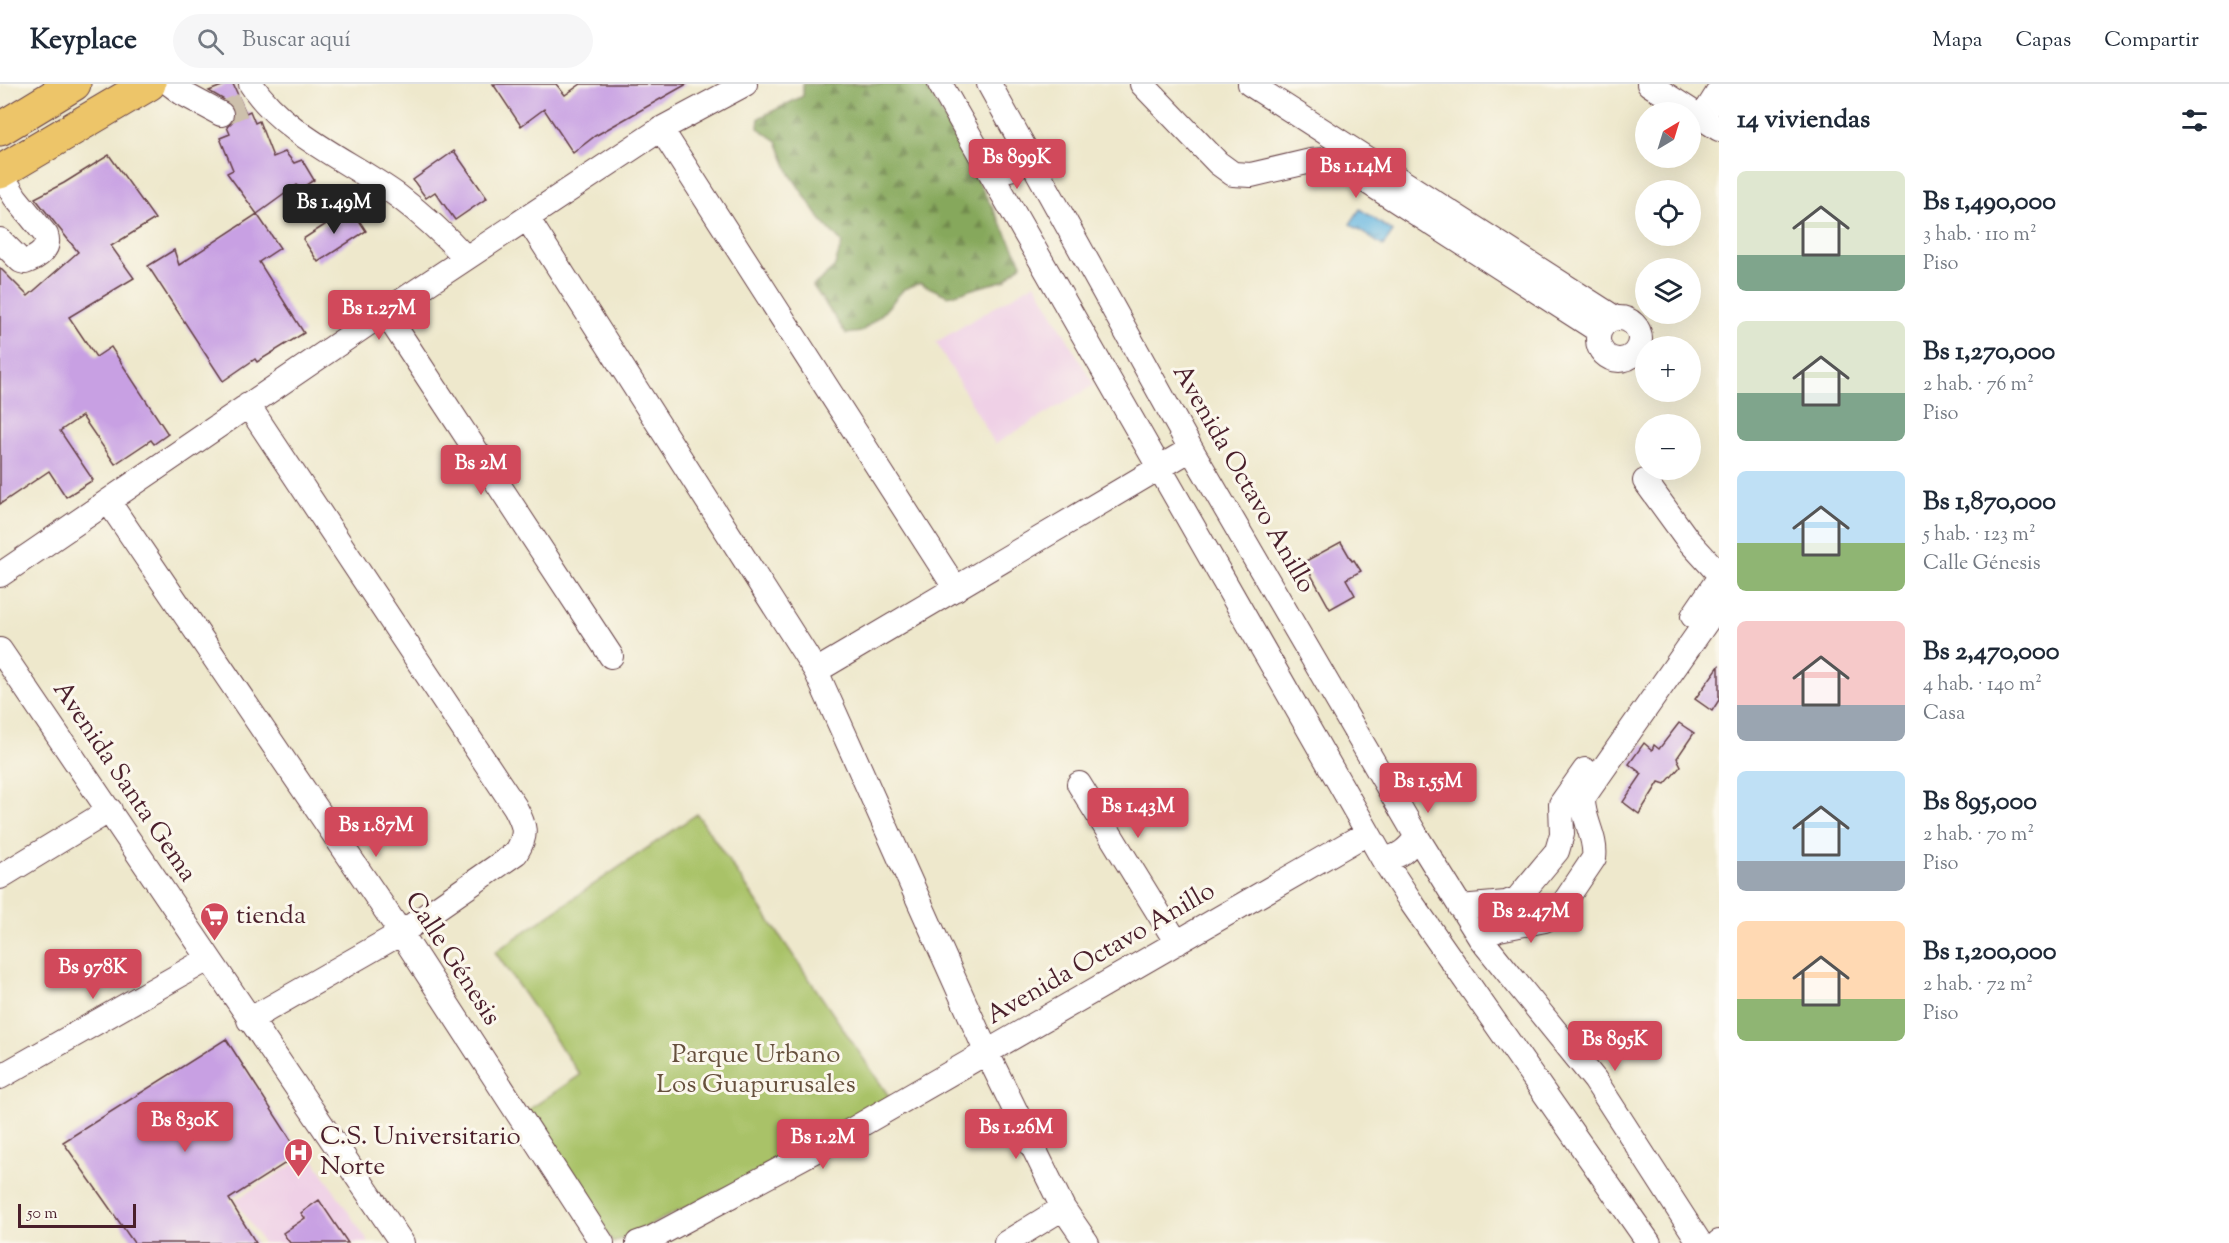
<!DOCTYPE html>
<html lang="es">
<meta charset="utf-8">
<style>
:root{--surface:#fff;--page:#f6f6f7;--text:#1f2937;--muted:#747a83;--line:#e0e1e3;--accent:#d1495b}
body{margin:0;font-family:"Sorts Mill Goudy",serif;background:var(--page);color:var(--text);height:100vh;display:flex;flex-direction:column;font-size:22px;white-space:nowrap}
*{box-sizing:border-box;margin:0}
p{font-size:20px;color:var(--muted)}
.icon{flex:none;width:33px;height:33px;fill:none;stroke:currentColor;stroke-width:2;stroke-linecap:round;stroke-linejoin:round}
.map{position:relative;flex:1;overflow:hidden}
.details{display:flex;flex-direction:column;background:var(--surface);width:510px}
.details>*{flex:none}
.needle{width:39px;rotate:38deg}
.buttons{position:absolute;left:1635px;top:18px;display:grid;gap:12px}
.buttons a{display:grid;place-items:center;width:66px;height:66px;border-radius:50%;background:var(--surface);box-shadow:0 6px 24px #0002;font-size:30px}
.scale{position:absolute;left:18px;bottom:15px;width:118px;box-sizing:border-box;padding-left:6px;border:3px solid #4a1f2b;border-top:0;font-size:16px;line-height:21px;white-space:nowrap;color:#4a1f2b;-webkit-text-stroke:4px #fbf7ec;paint-order:stroke}
.price{position:absolute;translate:-50% -51px;padding:0 14px;border-radius:6px;background:var(--accent);color:#fff;font-size:20px;line-height:39px;filter:drop-shadow(0 2px 3px #0008)}
.price::after{content:'';position:absolute;left:50%;top:36px;width:18px;height:14px;margin-left:-9px;background:inherit;clip-path:polygon(0 0,100% 0,50% 100%)}
.price.current{background:#222;color:#fff}
ul{padding:0;list-style:none}
li{display:flex;align-items:center;gap:18px;height:150px;padding:0 18px}
li span{display:grid;place-items:center;flex:none;width:168px;height:120px;border-radius:9px;color:#555}
li>.icon{margin-inline-start:auto}
span .icon{width:72px;height:72px;fill:#fffc;stroke-width:1}
li b{font-size:26px}
h2{display:flex;justify-content:space-between;align-items:center;height:72px;padding:0 18px;font-size:26px}
header{display:flex;align-items:center;gap:36px;box-sizing:border-box;height:84px;padding:0 30px;background:var(--surface);border-bottom:2px solid var(--line)}
header strong{font-size:28px}
nav{display:flex;gap:33px;margin-inline-start:auto;font-size:21px}
.search{width:420px;height:54px;background:var(--page);display:flex;align-items:center;gap:15px;box-sizing:border-box;padding:0 21px;border-radius:33px;color:var(--muted);font-size:22px}
main{display:flex;flex:1;min-height:0}
.map>svg:first-child{display:block}
.built{fill:#efd0e6}
.green{fill:#a9c268;stroke:#7a704a;stroke-width:1.5}
.forest{fill:url(#forest-firs);stroke:#686444;stroke-width:1.5}
.water{fill:url(#water-ripples);stroke:#586a86;stroke-width:1.5}
.building{fill:#c8a0e3}
.lines{fill:none;stroke-linecap:round;stroke-linejoin:round}
.minor-tunnel{stroke:#cdc0ac;stroke-width:24;stroke-dasharray:24 12;stroke-linecap:butt}
.minor-casing{stroke:#633d43;stroke-width:26}
.highway-casing{stroke:#633d43;stroke-width:35}
.minor{stroke:#fff;stroke-width:24}
.highway{stroke:#edc569;stroke-width:33}
.labels{text-anchor:middle;dominant-baseline:central;stroke-width:6;stroke-linejoin:round;paint-order:stroke}
.street-label{font-size:26px;fill:#4a1f2b;stroke:#fbf7ec}
.poi-label{font-size:26px;fill:#4a1f2b;stroke:#fbf7ec;text-anchor:start}
.park-label{font-size:26px;fill:#66503d;stroke:#fbf7ec}
</style>
<header>
<strong>Keyplace</strong>
<div class="search"><svg class="icon" aria-label="search" viewBox="0 0 24 24"><circle cx="10" cy="10" r="6"/><path d="M15 15l6 6"/></svg>Buscar aquí</div>
<nav><a>Mapa</a><a>Capas</a><a>Compartir</a></nav>
</header>
<main>
<div class="map">
<svg width="1719" height="1159" viewBox="0 0 1719 1159">
<defs>
<pattern id="forest-firs" width="22" height="20" patternUnits="userSpaceOnUse" patternTransform="scale(1.5)"><rect width="22" height="20" fill="#86a85c"/><path d="M5 1l3.5 6h-7zM16 11l3.5 6h-7z" fill="#70884c"/></pattern>
<pattern id="water-ripples" width="26" height="14" patternUnits="userSpaceOnUse" patternTransform="scale(1.5)"><rect width="26" height="14" fill="#65b6e0"/><path d="M2 4q2-2 4 0t4 0M15 11q2-2 4 0t4 0" fill="none" stroke="#5593b6"/></pattern>
</defs>
<rect width="100%" height="100%" fill="#fbf7ec"/>
<filter id="ink" filterUnits="userSpaceOnUse"><feTurbulence type="fractalNoise" baseFrequency=".0167" numOctaves="2"/><feDisplacementMap in="SourceGraphic" scale="12" xChannelSelector="R" yChannelSelector="G"/><feConvolveMatrix kernelMatrix="1 2 1 2 8 2 1 2 1" color-interpolation-filters="sRGB"/></filter>
<filter id="wash" filterUnits="userSpaceOnUse"><feTurbulence type="fractalNoise" baseFrequency=".008" numOctaves="4" result="noise"/><feDisplacementMap in="SourceGraphic" scale="24" xChannelSelector="R" yChannelSelector="G"/><feGaussianBlur stdDeviation="1.35" result="paint"/><feColorMatrix in="noise" values="0 0 0 0 0 0 0 0 0 0 0 0 0 0 0 0 0 1.4 0 .05"/><feComposite in="paint" operator="in"/></filter>
<g filter="url(#wash)">
<rect width="100%" height="100%" fill="#eee8cc"/>
<path class="built" d="M 1035,199 L 1094,301 L 995,360 L 936,258 Z
M 310,1070 L 369,1159 L 263,1159 L 235,1116 Z"/>
<path class="green" d="M 697,730 L 895,1021 L 613,1159 L 527,1027 L 580,991 L 495,868 Z"/>
<path class="forest" d="M 803,0 L 926,0 L 1022,179 L 1005,196 L 948,212 L 920,199 L 904,205 L 882,230 L 861,248 L 846,250 L 813,202 L 834,184 L 842,159 L 820,135 L 790,90 L 777,57 L 758,44 L 759,34 L 803,12 Z"/>
<path class="water" d="M 1360,125 L 1393,148 L 1383,162 L 1350,140 Z"/>
<g id="blocks">
<path class="building" d="M 227,0 L 233,0 L 246,29 L 250,27 L 255,39 L 259,37 L 273,73 L 285,68 L 294,79 L 302,76 L 314,96 L 300,105 L 297,101 L 257,130 L 227,89 L 233,86 L 220,54 L 230,50 L 227,43 L 233,37 L 235,29 L 233,22 L 228,18 L 209,7 Z
M 493,0 L 556,0 L 565,11 L 581,0 L 687,0 L 595,52 L 573,69 L 544,25 L 521,42 Z
M 454,67 L 487,114 L 455,136 L 435,108 L 426,114 L 413,96 Z
M 109,71 L 155,135 L 111,162 L 134,194 L 69,233 L 96,273 L 111,263 L 168,350 L 154,360 L 151,356 L 115,380 L 82,332 L 60,347 L 93,396 L 66,413 L 49,387 L 0,420 L 0,184 L 28,212 L 78,168 L 35,114 L 64,99 Z
M 351,124 L 366,147 L 318,178 L 303,155 Z
M 257,130 L 280,164 L 259,178 L 304,249 L 257,278 L 255,275 L 223,297 L 148,182 L 174,166 L 179,181 Z
M 1341,458 L 1352,477 L 1354,476 L 1361,487 L 1346,495 L 1355,511 L 1330,525 L 1304,478 Z
M 1719,582 L 1719,616 L 1712,627 L 1695,615 Z
M 1679,639 L 1694,649 L 1677,674 L 1681,682 L 1665,700 L 1659,698 L 1639,730 L 1623,718 L 1642,690 L 1629,680 L 1644,659 L 1652,666 L 1654,661 L 1659,665 Z
M 226,955 L 300,1070 L 229,1115 L 256,1159 L 134,1159 L 63,1058 Z
M 319,1116 L 348,1159 L 290,1159 L 283,1149 L 305,1134 L 301,1129 Z"/>
</g>
</g>
<g filter="url(#ink)">
<use href="#blocks" fill-opacity="0" stroke="#633d43" stroke-width="1.5"/>
<g class="lines">
<path class="minor-tunnel" d="M 221,30 L 243,21"/>
<defs>
<path id="minor" d="M 170,0 L 182,9 L 221,30
M 251,0 C 284,51 350,77 398,112 C 423,131 445,151 466,174
M 940,0 L 1383,775 C 1400,773 1407,766 1417,753
M 989,0 L 1191,365 L 1417,753 L 1480,854 L 1595,996 L 1700,1159
M 1142,0 L 1218,79 L 1233,90 L 1251,91 L 1311,77 L 1324,76 L 1349,86 L 1599,247
M 1250,0 L 1615,234
M 1649,0 L 1719,45
M 1702,34 L 1719,7
M 661,45 L 956,505
M 987,82 C 1004,90 1019,86 1027,69
M 527,134 L 816,587 L 987,969 L 1063,1124 L 1087,1159
M 0,156 L 21,177 L 25,178 C 37,174 51,165 46,151 L 15,113 L 0,88
M 385,228 L 611,572
M1598 255a21 21 0 1 1 42 0a21 21 0 1 1-42 0Z
M 248,321 L 515,723 C 525,742 528,750 516,769 L 401,849 L 249,936
M 1645,397 L 1688,456 L 1719,490
M 108,417 L 401,849 L 602,1159
M 0,491 L 385,228 L 661,45 L 745,0
M 1693,532 L 1719,494
M 0,566 L 402,1159
M 816,587 L 1191,365
M 1079,700 L 1177,859
M 1383,775 L 1411,818 L 1649,1159
M 0,793 L 110,726
M 1460,823 L 1506,819 L 1518,814 L 1557,767 L 1562,750 L 1561,720 L 1585,686
M 1480,854 L 1499,845 L 1545,836 L 1559,826 L 1594,774 C 1597,753 1582,735 1583,714 L 1719,520
M 0,993 L 208,875
M 638,1159 L 652,1154 L 831,1058 L 1367,749
M 1006,1159 L 1063,1124
M 1718,1159 L 1719,1158"/>
<path id="highway" d="M 0,45 L 74,0
M 0,88 L 149,0"/>
</defs>
<use href="#minor" class="minor-casing"/>
<use href="#highway" class="highway-casing"/>
<use href="#minor" class="minor"/>
<use href="#highway" class="highway"/>
</g>
</g>
<defs>
<symbol id="supermarket-pin" viewBox="-11 -11 22 30"><path d="M0 17L-7.5 6A9.5 9.5 0 1 1 7.5 6Z" fill="#d1495b" stroke="#fbf7ec"/><path d="M-6-5.5h2.5l.6 2H6L4.5 2H-2.5L-4.4-4H-6ZM-1.5 3.2a1.3 1.3 0 1 0 .1 0ZM3 3.2a1.3 1.3 0 1 0 .1 0Z" fill="#fff"/></symbol>
<symbol id="hospital-pin" viewBox="-11 -11 22 30"><path d="M0 17L-7.5 6A9.5 9.5 0 1 1 7.5 6Z" fill="#d1495b" stroke="#fbf7ec"/><path d="M-5-5h3v3.5h4V-5h3V5h-3V1.5h-4V5h-3Z" fill="#fff"/></symbol>
</defs>
<g fill-rule="evenodd">
<use href="#supermarket-pin" x="198" y="816" width="33" height="45"/>
<use href="#hospital-pin" x="282" y="1052" width="33" height="45"/>
</g>
<g class="labels">
<g class="street-label">
<text transform="translate(1243 395) rotate(60)">Avenida Octavo Anillo</text>
<text transform="translate(124 698) rotate(56)">Avenida Santa Gema</text>
<text transform="translate(1101 870) rotate(-30)">Avenida Octavo Anillo</text>
<text transform="translate(452 875) rotate(57)">Calle Génesis</text>
</g>
<g class="poi-label">
<text x="236" y="832">tienda</text>
<text x="320" y="1053">C.S. Universitario<tspan x="320" dy="30">Norte</tspan></text>
</g>
<g class="park-label">
<text x="756" y="971">Parque Urbano<tspan x="756" dy="30">Los Guapurusales</tspan></text>
</g>
</g>
</svg>
<div class="buttons">
<a><svg class="needle" viewBox="-14 -14 28 28"><path d="M0-13l5 13h-10z" fill="#e53935"/><path d="M0 13l5-13h-10z" fill="#747a83"/></svg></a>
<a><svg class="icon" aria-label="locate" viewBox="0 0 24 24"><circle cx="12" cy="12" r="6"/><path d="M12 2v4M12 18v4M2 12h4M18 12h4"/></svg></a>
<a><svg class="icon" aria-label="layers" viewBox="0 0 24 24"><path d="M12 4l9 5-9 5-9-5zM3 14l9 5 9-5"/></svg></a>
<a>+</a>
<a>−</a>
</div>
<div class="scale">50 m</div>
<b class="price" style="left:1017px;top:106px">Bs 899K</b>
<b class="price" style="left:1356px;top:115px">Bs 1.14M</b>
<b class="price current" style="left:334px;top:151px">Bs 1.49M</b>
<b class="price" style="left:379px;top:257px">Bs 1.27M</b>
<b class="price" style="left:481px;top:412px">Bs 2M</b>
<b class="price" style="left:1428px;top:730px">Bs 1.55M</b>
<b class="price" style="left:1138px;top:755px">Bs 1.43M</b>
<b class="price" style="left:376px;top:774px">Bs 1.87M</b>
<b class="price" style="left:1531px;top:860px">Bs 2.47M</b>
<b class="price" style="left:93px;top:916px">Bs 978K</b>
<b class="price" style="left:1615px;top:988px">Bs 895K</b>
<b class="price" style="left:185px;top:1069px">Bs 830K</b>
<b class="price" style="left:1016px;top:1076px">Bs 1.26M</b>
<b class="price" style="left:823px;top:1086px">Bs 1.2M</b>
</div>
<section class="details">
<h2>14 viviendas<svg class="icon" aria-label="filters" viewBox="0 0 24 24"><path d="M4 7h16M4 17h16"/><circle cx="9" cy="7" r="2"/><circle cx="15" cy="17" r="2"/></svg></h2>
<ul>
<li><span style="background:linear-gradient(#dfe7d0 70%,#7fa58c 0)"><svg class="icon" aria-label="home" viewBox="0 0 24 24"><path d="M3 11l9-7 9 7M6 9v11h12V9"/></svg></span><div><b>Bs 1,490,000</b><p>3 hab. · 110 m²</p><p>Piso</p></div></li>
<li><span style="background:linear-gradient(#dfe7d0 60%,#7fa58c 0)"><svg class="icon" aria-label="home" viewBox="0 0 24 24"><path d="M3 11l9-7 9 7M6 9v11h12V9"/></svg></span><div><b>Bs 1,270,000</b><p>2 hab. · 76 m²</p><p>Piso</p></div></li>
<li><span style="background:linear-gradient(#bfe0f5 60%,#8fb573 0)"><svg class="icon" aria-label="home" viewBox="0 0 24 24"><path d="M3 11l9-7 9 7M6 9v11h12V9"/></svg></span><div><b>Bs 1,870,000</b><p>5 hab. · 123 m²</p><p>Calle Génesis</p></div></li>
<li><span style="background:linear-gradient(#f6c9c9 70%,#9aa5b1 0)"><svg class="icon" aria-label="home" viewBox="0 0 24 24"><path d="M3 11l9-7 9 7M6 9v11h12V9"/></svg></span><div><b>Bs 2,470,000</b><p>4 hab. · 140 m²</p><p>Casa</p></div></li>
<li><span style="background:linear-gradient(#bfe0f5 75%,#9aa5b1 0)"><svg class="icon" aria-label="home" viewBox="0 0 24 24"><path d="M3 11l9-7 9 7M6 9v11h12V9"/></svg></span><div><b>Bs 895,000</b><p>2 hab. · 70 m²</p><p>Piso</p></div></li>
<li><span style="background:linear-gradient(#ffd9b3 65%,#8fb573 0)"><svg class="icon" aria-label="home" viewBox="0 0 24 24"><path d="M3 11l9-7 9 7M6 9v11h12V9"/></svg></span><div><b>Bs 1,200,000</b><p>2 hab. · 72 m²</p><p>Piso</p></div></li>
</ul>
</section>
</main>
